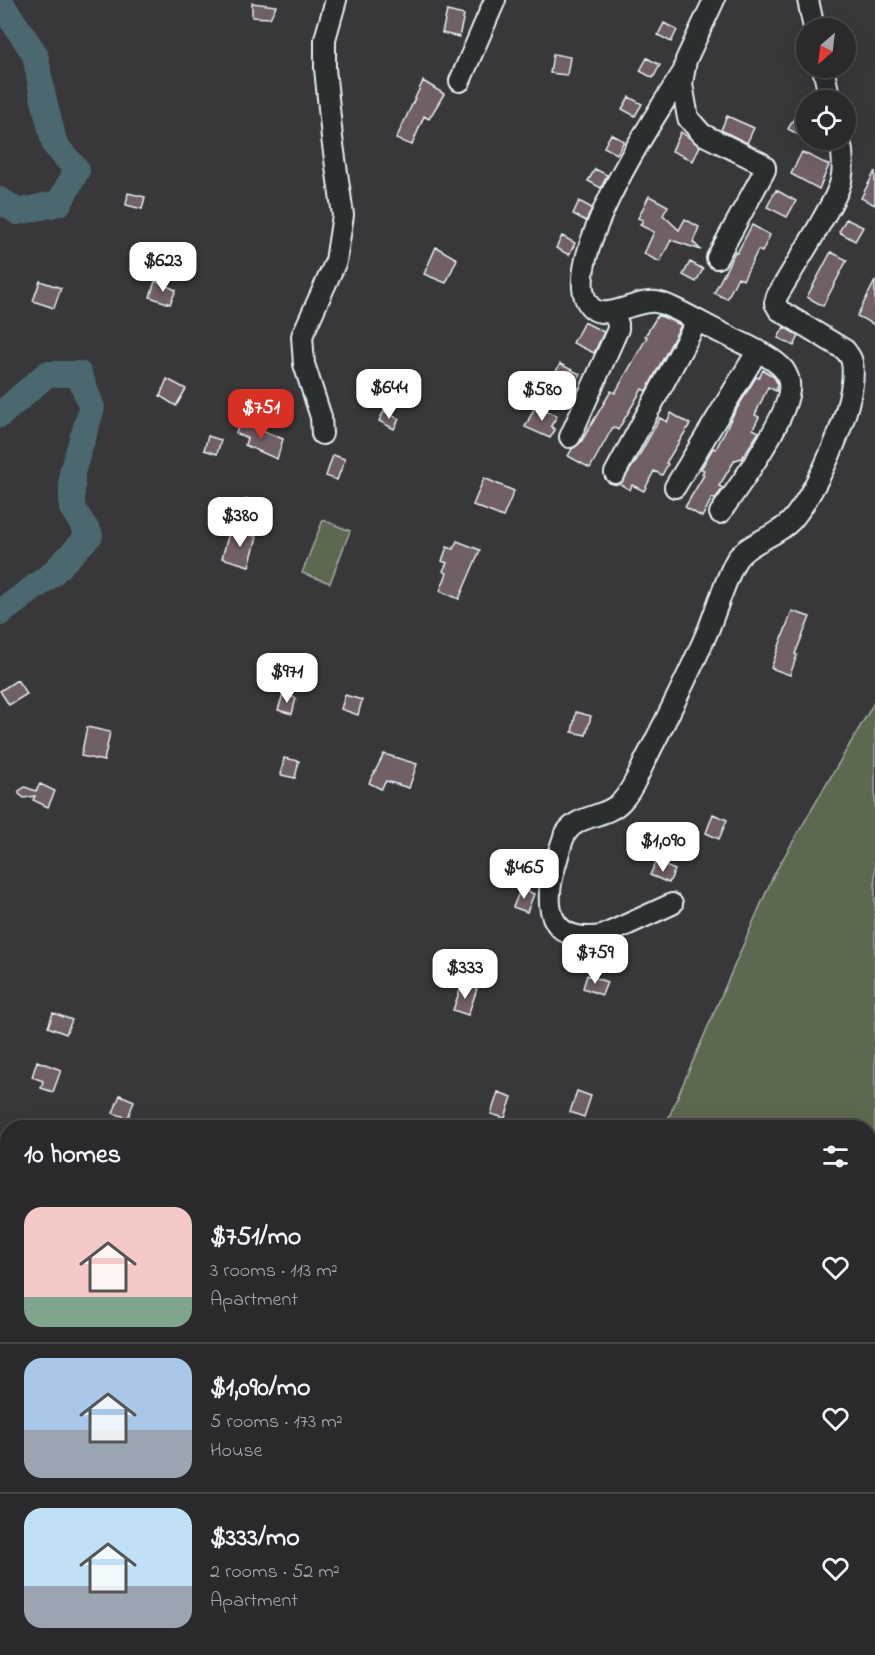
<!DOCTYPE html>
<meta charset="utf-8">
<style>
:root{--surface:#2a292b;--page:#363537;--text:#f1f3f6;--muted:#a5a6a9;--line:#464547;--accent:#d93025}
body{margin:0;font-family:"Indie Flower",sans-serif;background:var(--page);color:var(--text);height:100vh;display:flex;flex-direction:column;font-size:22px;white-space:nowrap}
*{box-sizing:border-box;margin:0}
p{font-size:20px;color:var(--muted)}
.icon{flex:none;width:33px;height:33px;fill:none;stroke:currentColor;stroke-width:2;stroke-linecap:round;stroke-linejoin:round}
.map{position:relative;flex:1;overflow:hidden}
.details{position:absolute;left:0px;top:1120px;width:876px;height:536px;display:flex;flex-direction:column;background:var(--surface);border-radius:24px 24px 0 0;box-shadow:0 6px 24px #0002,0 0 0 2px var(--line)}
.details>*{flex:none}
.needle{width:39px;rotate:208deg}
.controls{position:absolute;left:796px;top:18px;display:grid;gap:12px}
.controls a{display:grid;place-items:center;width:60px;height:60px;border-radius:50%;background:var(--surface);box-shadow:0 6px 24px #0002,0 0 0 2px var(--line);font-size:30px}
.price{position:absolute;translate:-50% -51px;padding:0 14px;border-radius:12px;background:#fff;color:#222;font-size:20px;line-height:39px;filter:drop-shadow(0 2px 3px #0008)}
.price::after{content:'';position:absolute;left:50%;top:36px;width:18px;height:14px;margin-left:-9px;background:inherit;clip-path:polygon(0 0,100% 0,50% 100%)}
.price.active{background:var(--accent);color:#fff}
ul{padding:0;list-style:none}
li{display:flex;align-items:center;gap:18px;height:150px;padding:0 24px}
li+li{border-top:2px solid var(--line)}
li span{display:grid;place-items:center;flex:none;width:168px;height:120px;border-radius:18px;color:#555}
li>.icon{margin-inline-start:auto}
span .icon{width:72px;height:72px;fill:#fffc;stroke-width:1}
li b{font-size:26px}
h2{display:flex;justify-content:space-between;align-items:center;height:72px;padding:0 24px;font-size:26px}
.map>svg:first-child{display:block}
.green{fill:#5c684f;stroke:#a2aca4;stroke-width:1.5}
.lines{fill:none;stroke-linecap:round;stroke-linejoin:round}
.river{stroke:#4c6870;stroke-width:26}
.building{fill:#705e65;stroke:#e8f1f8;stroke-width:1.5}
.minor-casing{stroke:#e8f1f8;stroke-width:24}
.minor{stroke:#2a2d2e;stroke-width:20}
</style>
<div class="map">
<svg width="875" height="1655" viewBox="0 0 875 1655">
<rect width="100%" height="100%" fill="#383739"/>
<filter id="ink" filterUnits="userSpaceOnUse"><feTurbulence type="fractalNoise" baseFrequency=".0167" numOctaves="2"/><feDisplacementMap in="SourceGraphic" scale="12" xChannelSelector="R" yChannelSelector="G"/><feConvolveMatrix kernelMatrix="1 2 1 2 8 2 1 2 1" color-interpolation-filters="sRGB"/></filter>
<g filter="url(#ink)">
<path class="green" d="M 323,520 L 350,531 L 330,583 L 302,573 Z
M 875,701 L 875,1629 L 868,1623 L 868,1128 L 664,1128 L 774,874 Z"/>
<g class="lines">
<path class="river" d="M 0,2 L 35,54 L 43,97 L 55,145 L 77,170 L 59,203 L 18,212 L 0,200
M 0,415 L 47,374 L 79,374 L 92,408 L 72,472 L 72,508 L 90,535 L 51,575 L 0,613"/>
</g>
<path class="building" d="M 252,3 L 276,6 L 270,18 L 252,17 Z
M 447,11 L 464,15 L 459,37 L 442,33 Z
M 664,23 L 677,30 L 671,42 L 658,35 Z
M 553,54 L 570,57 L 567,75 L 550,73 Z
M 647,58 L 660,65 L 653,78 L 640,71 Z
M 423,81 L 444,94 L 429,119 L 424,116 L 412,145 L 396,139 Z
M 629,97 L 642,104 L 635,116 L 622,109 Z
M 796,115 L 807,121 L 807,130 L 803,137 L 788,129 Z
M 727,116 L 754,128 L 747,143 L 721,130 Z
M 681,132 L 700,146 L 693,161 L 672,151 Z
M 611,134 L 624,141 L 617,154 L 604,147 Z
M 802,152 L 829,165 L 819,189 L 791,174 Z
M 595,169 L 607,175 L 601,188 L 588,181 Z
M 875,171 L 875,205 L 861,198 Z
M 776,190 L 796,201 L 787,217 L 767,207 Z
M 128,193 L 145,197 L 142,209 L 126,205 Z
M 649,196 L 668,206 L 663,215 L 679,230 L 685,219 L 699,227 L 693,242 L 701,250 L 671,240 L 660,262 L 644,254 L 654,232 L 640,225 L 643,220 L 638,218 Z
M 579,201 L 592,208 L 586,221 L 573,214 Z
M 846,219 L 863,227 L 855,241 L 839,232 Z
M 752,225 L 770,235 L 762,252 L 758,250 L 743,280 L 738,277 L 727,299 L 714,293 L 735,252 L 737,253 Z
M 562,236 L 575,243 L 569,255 L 556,248 Z
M 436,247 L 457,259 L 446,283 L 424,274 Z
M 831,252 L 847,260 L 823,306 L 807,297 Z
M 690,262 L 703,269 L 696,282 L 683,275 Z
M 40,281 L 61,288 L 54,308 L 33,301 Z
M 155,281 L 176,290 L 170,304 L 150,297 Z
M 875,281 L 875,325 L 857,316 Z
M 658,315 L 681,325 L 646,391 L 642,389 L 618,430 L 613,427 L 590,468 L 568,456 L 572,449 L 581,442 L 611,391 L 615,393 L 647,337 L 645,336 Z
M 584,322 L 604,332 L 594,353 L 573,343 Z
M 784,327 L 799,336 L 794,346 L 778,338 Z
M 560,364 L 580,374 L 575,385 L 578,388 L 574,397 L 549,385 Z
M 763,370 L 774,377 L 777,383 L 776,391 L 768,387 L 755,415 L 759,417 L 753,429 L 759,432 L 742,458 L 735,460 L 719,486 L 723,488 L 715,499 L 712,498 L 702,517 L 685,507 L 704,475 L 702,474 L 704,470 L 701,469 L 713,448 L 716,449 L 733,415 L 756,377 L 759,378 Z
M 167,379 L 186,389 L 176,406 L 160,396 Z
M 536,405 L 557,416 L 551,426 L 555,430 L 550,438 L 525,427 Z
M 384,411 L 399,419 L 394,429 L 379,421 Z
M 671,413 L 690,424 L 666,463 L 668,464 L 662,475 L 654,471 L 644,491 L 632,485 L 630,490 L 620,484 L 636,461 L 660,418 L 667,422 Z
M 240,422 L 283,439 L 277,459 L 245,445 L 247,438 L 236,433 Z
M 208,436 L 221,440 L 217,454 L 204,450 Z
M 333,455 L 345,459 L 337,480 L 326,476 Z
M 484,478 L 514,491 L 503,517 L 473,505 Z
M 248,499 L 256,503 L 256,513 L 241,520 L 239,503 Z
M 230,529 L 257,537 L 249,566 L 222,558 Z
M 457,541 L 480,550 L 459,599 L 440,591 L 447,573 L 443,571 L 447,563 L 442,561 L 447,547 L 453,549 Z
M 792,611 L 810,617 L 795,654 L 797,655 L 790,675 L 771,668 Z
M 17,680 L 27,694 L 9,705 L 0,691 Z
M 283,694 L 296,698 L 292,714 L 278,710 Z
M 345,695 L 362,700 L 358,715 L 341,709 Z
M 576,712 L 591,716 L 586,735 L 572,732 Z
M 87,727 L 110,732 L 104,761 L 81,756 Z
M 384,754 L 417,764 L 409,788 L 386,781 L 381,789 L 369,783 Z
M 284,758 L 299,761 L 295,778 L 281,775 Z
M 40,784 L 55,791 L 48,807 L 33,800 L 35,796 L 24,798 L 19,794 L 19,791 L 25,787 L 36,791 Z
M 713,814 L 727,820 L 719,839 L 706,833 Z
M 656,862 L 675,870 L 669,883 L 650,875 Z
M 521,888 L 534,894 L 527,912 L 513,907 Z
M 587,975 L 607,982 L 602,995 L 583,988 Z
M 462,984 L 477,989 L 468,1015 L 453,1010 Z
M 53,1013 L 72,1020 L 66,1034 L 48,1027 Z
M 37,1061 L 61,1070 L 53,1092 L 41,1088 L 43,1081 L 32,1077 Z
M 577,1091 L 591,1096 L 584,1117 L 570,1112 Z
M 498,1092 L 512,1097 L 505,1118 L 491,1114 Z
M 120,1095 L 134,1101 L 128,1118 L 113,1113 Z"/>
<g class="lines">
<defs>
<path id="minor" d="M 714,0 L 686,60 L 682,84 L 688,118 L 702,134 L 761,163 L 765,167 L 765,170 L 717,258
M 808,0 L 814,28
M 823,68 L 830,100
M 684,71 C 657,112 564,253 586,300 C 599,328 632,299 656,302 C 671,304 709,328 726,335 C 741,343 773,356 784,370 C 786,373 789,379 789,383 C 794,411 737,489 720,513
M 460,81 L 495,0
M 322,434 L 321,417 L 304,364 L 302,336 L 336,261 L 343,215 L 332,138 L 325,68 L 325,39 L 336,0
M 570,437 L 618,329 L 618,324 L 613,312
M 615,473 L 697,321
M 675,487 L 757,352
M 672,904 L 602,936 C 547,944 543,905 556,863 C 559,853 561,842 566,833 C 578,814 606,818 621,802 C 634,789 641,767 650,751 C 671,710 691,670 709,628 C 717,607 724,585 734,564 C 744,543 775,538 791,521 C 817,492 859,401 852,362 C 851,357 848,354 845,350 L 779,310 L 775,303 L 777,296 C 793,269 810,243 825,215 C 831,205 838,193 841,181 C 844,167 843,153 840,140"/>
</defs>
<use href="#minor" class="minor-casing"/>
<use href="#minor" class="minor"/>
</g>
</g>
</svg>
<div class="controls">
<a><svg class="needle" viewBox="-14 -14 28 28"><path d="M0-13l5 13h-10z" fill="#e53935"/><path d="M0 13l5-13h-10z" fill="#a5a6a9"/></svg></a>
<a><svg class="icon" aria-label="locate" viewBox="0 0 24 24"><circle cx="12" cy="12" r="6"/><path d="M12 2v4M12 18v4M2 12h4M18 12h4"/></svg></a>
</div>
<b class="price" style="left:163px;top:293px">$623</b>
<b class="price" style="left:389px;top:420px">$644</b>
<b class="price" style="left:542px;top:422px">$580</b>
<b class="price active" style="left:261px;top:440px">$751</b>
<b class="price" style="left:240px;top:548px">$380</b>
<b class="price" style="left:287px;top:704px">$971</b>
<b class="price" style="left:663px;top:873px">$1,090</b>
<b class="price" style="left:524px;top:900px">$465</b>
<b class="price" style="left:595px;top:985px">$759</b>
<b class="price" style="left:465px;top:1000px">$333</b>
<section class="details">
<h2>10 homes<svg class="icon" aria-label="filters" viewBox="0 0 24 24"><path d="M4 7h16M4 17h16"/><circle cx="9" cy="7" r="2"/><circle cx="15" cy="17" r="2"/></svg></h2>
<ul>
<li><span style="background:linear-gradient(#f6c9c9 75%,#7fa58c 0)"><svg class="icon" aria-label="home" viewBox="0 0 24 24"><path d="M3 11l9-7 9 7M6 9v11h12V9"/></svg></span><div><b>$751/mo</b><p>3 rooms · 113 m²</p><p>Apartment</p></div><svg class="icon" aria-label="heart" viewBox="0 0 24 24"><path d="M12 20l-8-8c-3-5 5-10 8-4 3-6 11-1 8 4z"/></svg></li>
<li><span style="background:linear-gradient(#a9c7e8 60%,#9aa5b1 0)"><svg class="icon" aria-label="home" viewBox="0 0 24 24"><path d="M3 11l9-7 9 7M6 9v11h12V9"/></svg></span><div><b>$1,090/mo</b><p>5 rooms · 173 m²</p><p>House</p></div><svg class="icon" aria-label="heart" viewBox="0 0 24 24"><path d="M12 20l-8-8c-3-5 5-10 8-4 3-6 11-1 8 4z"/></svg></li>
<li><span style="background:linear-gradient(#bfe0f5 65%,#9aa5b1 0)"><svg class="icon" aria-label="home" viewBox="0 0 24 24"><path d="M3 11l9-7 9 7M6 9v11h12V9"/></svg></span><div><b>$333/mo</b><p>2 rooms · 52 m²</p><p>Apartment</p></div><svg class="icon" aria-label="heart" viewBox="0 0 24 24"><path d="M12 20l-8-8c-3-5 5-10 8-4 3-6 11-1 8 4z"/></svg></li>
</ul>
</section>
</div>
